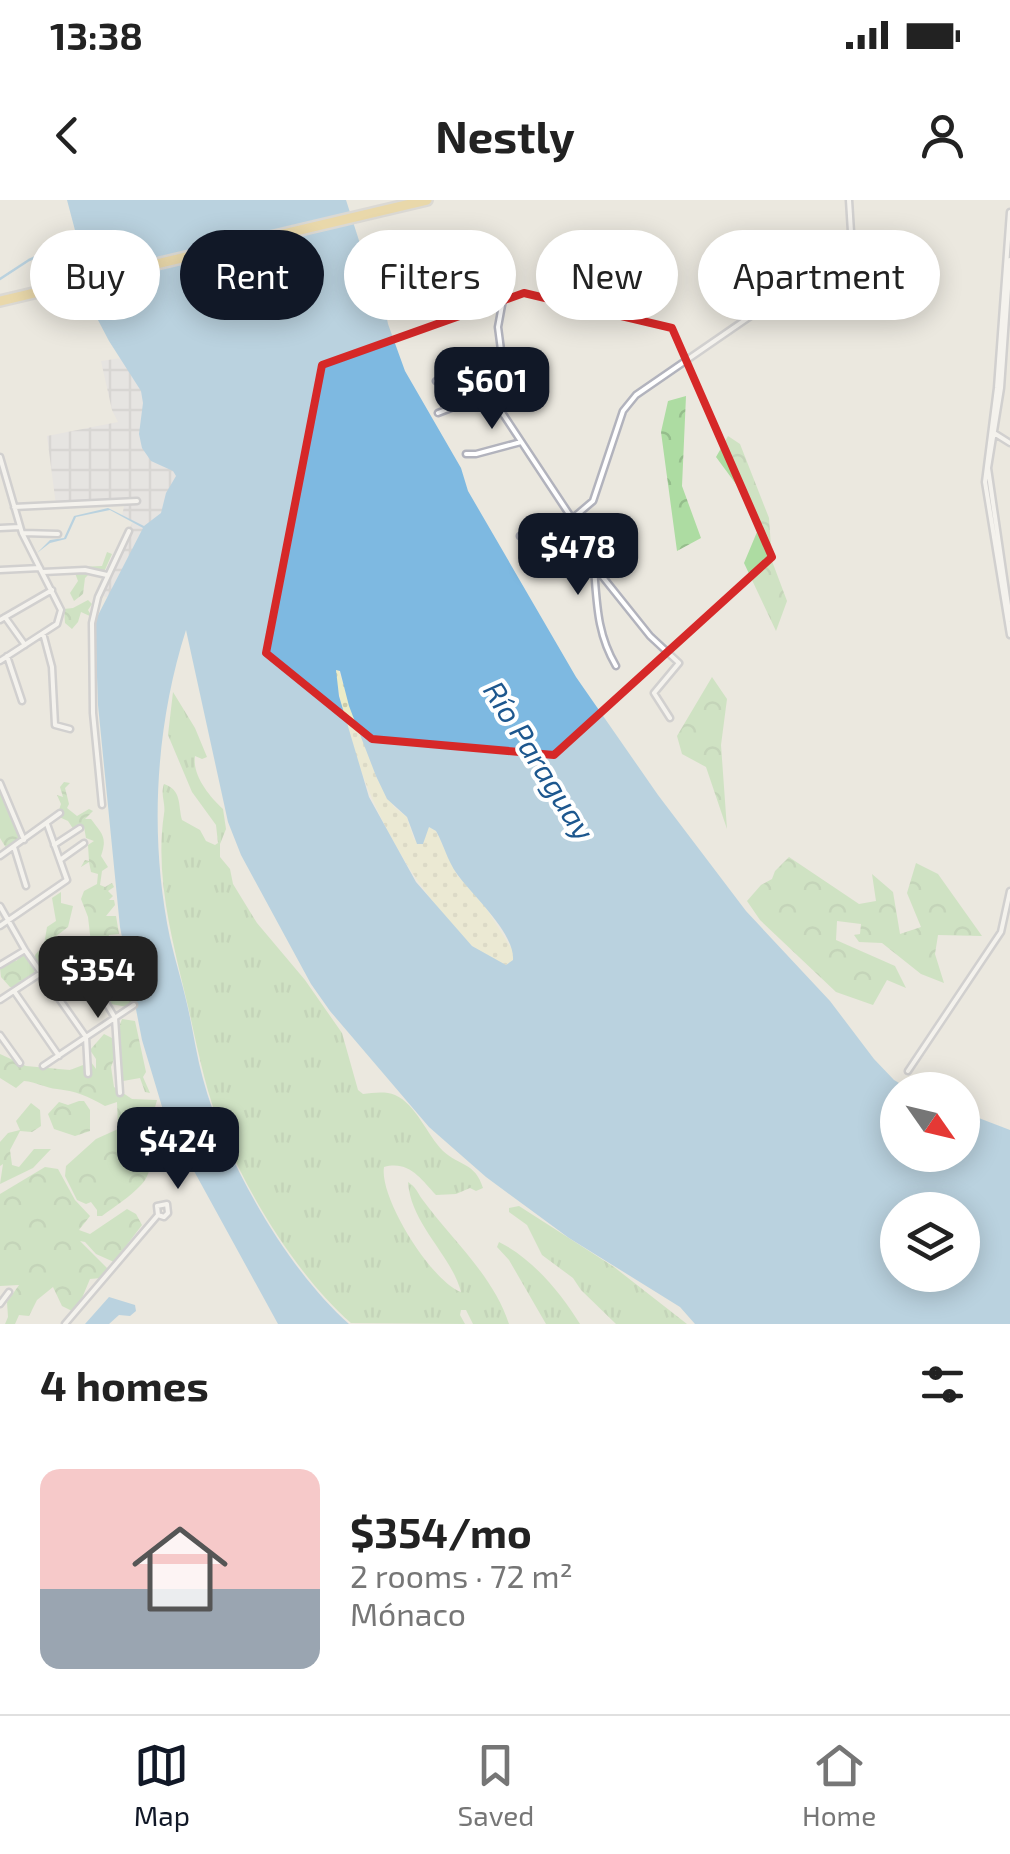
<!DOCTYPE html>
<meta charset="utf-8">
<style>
:root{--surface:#fff;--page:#f2f2f2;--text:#222;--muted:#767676;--line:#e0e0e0;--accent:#111827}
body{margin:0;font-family:"Exo 2",sans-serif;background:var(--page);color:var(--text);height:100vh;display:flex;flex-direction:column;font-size:38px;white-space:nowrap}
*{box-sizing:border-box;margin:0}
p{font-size:32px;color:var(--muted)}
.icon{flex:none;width:55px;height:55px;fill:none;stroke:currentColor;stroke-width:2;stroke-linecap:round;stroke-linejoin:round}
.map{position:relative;height:1124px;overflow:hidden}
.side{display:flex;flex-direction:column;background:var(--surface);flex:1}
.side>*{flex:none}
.banner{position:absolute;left:30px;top:30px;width:950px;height:90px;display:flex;gap:20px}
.needle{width:65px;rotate:124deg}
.fabs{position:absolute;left:880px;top:872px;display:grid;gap:20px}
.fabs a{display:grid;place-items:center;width:100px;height:100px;border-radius:50%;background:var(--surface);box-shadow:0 5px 25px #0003;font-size:50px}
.price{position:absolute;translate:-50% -85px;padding:0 22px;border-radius:20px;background:var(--accent);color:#fff;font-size:32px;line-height:65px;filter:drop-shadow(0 2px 5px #0008)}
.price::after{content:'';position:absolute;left:50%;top:60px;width:30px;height:22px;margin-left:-15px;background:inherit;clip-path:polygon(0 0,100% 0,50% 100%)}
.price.selected{background:#222;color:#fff}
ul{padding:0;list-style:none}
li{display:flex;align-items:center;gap:30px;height:250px;padding:0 40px}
li span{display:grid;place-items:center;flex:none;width:280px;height:200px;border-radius:20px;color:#555}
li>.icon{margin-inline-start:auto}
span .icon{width:120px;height:120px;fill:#fffc;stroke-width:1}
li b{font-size:42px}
h2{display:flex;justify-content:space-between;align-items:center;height:120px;padding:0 40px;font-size:42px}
.tag{padding:0 35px;border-radius:45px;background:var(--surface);box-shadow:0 5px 25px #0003;font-size:35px;line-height:90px}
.tag.selected{background:var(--accent);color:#fff}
.status{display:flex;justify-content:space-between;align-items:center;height:70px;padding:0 50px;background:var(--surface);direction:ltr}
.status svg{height:28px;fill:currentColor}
header{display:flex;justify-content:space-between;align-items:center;height:130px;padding:0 40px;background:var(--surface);font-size:45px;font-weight:700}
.menu{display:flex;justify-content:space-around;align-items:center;height:140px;border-top:2px solid var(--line);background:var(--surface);font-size:28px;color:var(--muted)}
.menu a{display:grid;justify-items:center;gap:5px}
.menu .selected{color:var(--accent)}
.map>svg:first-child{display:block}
.industrial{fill:url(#industrial-grid)}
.grass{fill:url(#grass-tufts)}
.forest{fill:url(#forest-crowns)}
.sand{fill:url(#sand-dots)}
.water{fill:#7eb9e1;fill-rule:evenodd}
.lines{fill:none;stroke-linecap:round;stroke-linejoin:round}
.stream{stroke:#7eb9e1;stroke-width:2.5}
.minor-casing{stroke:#b2b3bd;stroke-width:9}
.trunk-casing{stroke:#c8c8c8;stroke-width:14}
.minor{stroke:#fff;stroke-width:4}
.trunk{stroke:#e6c56c;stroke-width:9}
.marked{fill:none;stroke:#d62828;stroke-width:8;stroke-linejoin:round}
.labels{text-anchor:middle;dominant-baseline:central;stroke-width:8;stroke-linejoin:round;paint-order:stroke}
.water-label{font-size:30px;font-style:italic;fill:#1d578e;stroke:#fff}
</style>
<div class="status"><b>13:38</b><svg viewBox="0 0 49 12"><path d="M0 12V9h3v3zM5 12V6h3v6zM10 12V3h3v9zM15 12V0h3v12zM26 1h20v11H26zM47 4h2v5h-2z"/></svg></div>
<header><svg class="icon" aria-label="back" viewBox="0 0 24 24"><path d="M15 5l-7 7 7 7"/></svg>Nestly<svg class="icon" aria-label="person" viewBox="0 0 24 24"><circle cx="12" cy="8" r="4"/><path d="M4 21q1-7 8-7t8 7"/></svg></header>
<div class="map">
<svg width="1010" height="1124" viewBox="0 0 1010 1124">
<defs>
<pattern id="industrial-grid" width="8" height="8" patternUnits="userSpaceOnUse" patternTransform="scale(2.5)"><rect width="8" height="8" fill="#e1dfe5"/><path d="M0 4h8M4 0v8" fill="none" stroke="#c1c0c5"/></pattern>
<pattern id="grass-tufts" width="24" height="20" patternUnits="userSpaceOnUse" patternTransform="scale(2.5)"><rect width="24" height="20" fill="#addca2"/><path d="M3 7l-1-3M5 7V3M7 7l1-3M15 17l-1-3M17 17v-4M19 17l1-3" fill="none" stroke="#95bd8c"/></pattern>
<pattern id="forest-crowns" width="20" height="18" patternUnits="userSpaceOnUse" patternTransform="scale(2.5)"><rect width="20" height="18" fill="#addca2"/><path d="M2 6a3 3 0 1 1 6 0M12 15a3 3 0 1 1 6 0" fill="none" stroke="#95bd8c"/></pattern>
<pattern id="sand-dots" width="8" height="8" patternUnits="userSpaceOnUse" patternTransform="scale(2.5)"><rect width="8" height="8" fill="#ececc6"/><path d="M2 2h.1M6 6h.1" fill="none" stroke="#cbcbaa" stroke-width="1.8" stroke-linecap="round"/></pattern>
</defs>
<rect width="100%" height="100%" fill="#ebe8df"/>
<path class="industrial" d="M 136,156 L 187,270 L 114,401 L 100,394 L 133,321 L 122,316 L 125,302 L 56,305 L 47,236 L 118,222 L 112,210 L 101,161 Z"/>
<path class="grass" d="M 173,492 L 195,528 L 207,557 L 202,559 L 195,556 C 192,575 209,596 223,609 L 226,629 L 220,644 L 220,657 L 230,669 L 233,684 L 257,723 L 305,780 L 342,833 L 358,890 L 363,894 C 373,893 385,891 395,895 C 416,904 427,935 443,951 C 459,966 475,962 483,988 L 476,991 L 470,988 L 456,994 L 436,995 C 421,979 409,960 384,967 C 379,998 432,1082 461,1092 C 451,1054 411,1025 408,982 C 416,987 417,992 422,999 C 452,1040 493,1075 509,1124 L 473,1124 L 466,1110 L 461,1110 L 460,1115 L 465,1124 L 351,1123 C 288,1068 224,958 204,876 C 197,849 192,822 185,794 C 171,735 155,674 164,614 C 166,603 160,595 164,584 C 182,590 178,605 182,620 L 200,630 L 206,641 L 215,645 L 218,643 L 216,625 L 192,592 L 168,535 Z
M 519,1006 L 614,1067 L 687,1124 L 616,1124 L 581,1090 L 573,1078 L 542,1055 L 527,1025 L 509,1012 L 509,1008 Z
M 499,1042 C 532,1058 561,1093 580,1124 L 546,1124 L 509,1060 L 497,1047 Z"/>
<path class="forest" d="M 686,196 L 682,286 L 701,338 L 677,351 L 661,232 L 668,201 Z
M 728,236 L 740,244 L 769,318 L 772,361 L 787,401 L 776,431 L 744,363 L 757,332 L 744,295 L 716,257 Z
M 107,352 L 112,354 L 104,372 L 90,373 L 85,378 L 83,394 L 74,401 L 70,393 L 78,381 L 75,373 L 78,367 L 102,366 Z
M 88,400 L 92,404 L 88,410 L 92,417 L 81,412 L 78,422 L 72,429 L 65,423 L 64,409 L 73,408 Z
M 712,477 L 727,499 L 721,545 L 727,629 L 706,567 L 682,554 L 677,536 Z
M 70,583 L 65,588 L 69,604 L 67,608 L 77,616 L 89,609 L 93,611 L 85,619 L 91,619 C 101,633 108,636 101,656 L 108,667 L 102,671 L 100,685 L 105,687 L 112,683 L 114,687 L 108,691 L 113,696 L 109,700 L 114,700 L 115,705 L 106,716 L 116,716 L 119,734 L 109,735 L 103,757 L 108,758 L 119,748 L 125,753 L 123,757 L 115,753 L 112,761 L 109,760 L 102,767 L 99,761 L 94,765 L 88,759 L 103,746 L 91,743 L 88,717 L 81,699 L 84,691 L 97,684 L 98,674 L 91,672 L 89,662 L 81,667 L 85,660 L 89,661 L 88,645 L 94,641 L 86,638 L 84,627 L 74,630 L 68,621 L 57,616 L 61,604 L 57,595 L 63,597 L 60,587 L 64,582 Z
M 0,591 L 11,609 L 21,639 L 6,648 L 0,638 Z
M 789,657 L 859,704 L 876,701 L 872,674 L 893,692 L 900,734 L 921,727 L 907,693 L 916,663 L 938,674 L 982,736 L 938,735 L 935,754 L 944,783 L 921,774 L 882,743 L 859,742 L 854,735 L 860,734 L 861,724 L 837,721 L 836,740 L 895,766 L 906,788 L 887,780 L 873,805 L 836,792 L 760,720 L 747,701 L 761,685 L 772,679 L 775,671 Z
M 61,692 L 61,703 L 73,706 L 68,727 L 55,737 L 66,742 L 68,746 L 60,760 L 49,763 L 42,770 L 35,763 L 35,755 L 44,745 L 47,727 L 56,721 L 52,698 Z
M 22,755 L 29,759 L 36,775 L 19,787 L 10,787 L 1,777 L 0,768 L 7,761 L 16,761 Z
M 78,760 L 96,787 L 97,790 L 90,790 L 80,773 L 75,771 L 87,797 L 75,794 L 65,774 L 67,767 Z
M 124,761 L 133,802 L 127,807 L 111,804 L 99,773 L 103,770 L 115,775 L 119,764 Z
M 122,819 L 135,821 L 146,872 L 143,877 L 150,893 L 145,892 L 140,878 L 123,881 L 117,833 Z
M 104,834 L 114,839 L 118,848 L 111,867 L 114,887 L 132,899 L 157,900 L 154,911 L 169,945 L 165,954 C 146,964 152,974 141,985 C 130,997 115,1006 102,1016 L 97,1016 L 97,1010 L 91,1002 L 86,1004 L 77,1000 L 65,976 L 66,966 L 96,939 L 118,929 L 117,902 L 105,906 C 88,896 75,891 57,889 C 46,888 36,882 24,881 L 16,888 L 0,878 L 0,854 L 26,866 L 70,870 L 91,862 L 96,869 L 96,859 L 90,850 Z
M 79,901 L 84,901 L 90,910 L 90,931 L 75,936 L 54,929 L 48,914 L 59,902 L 68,905 Z
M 31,903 L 40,910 L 41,926 L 32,932 L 20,931 L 10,950 L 12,965 L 19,967 L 34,949 L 51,949 L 33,968 L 0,984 L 3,964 L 0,966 L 0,942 L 8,933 L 20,930 L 16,921 Z
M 45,967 L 58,969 L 75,1000 L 90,1016 L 79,1030 L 90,1034 L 127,1009 L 136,1014 L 142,1025 L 114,1062 L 96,1054 L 85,1042 L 80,1041 L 109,1070 L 101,1078 L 90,1079 L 82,1098 L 72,1111 L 62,1106 L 53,1087 L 37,1100 L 29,1116 L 19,1115 L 15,1124 L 5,1124 L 8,1117 L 7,1102 L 19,1085 L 0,1086 L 0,994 Z"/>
<path class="sand" d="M 338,469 L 376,576 L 394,607 L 407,617 L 414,640 L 429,627 L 436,631 L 457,675 L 483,703 L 513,751 L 513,760 L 506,765 C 481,759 463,738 447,719 C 387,648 350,563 335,471 Z"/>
<path class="water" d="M 67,0 L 346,0 L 363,53 L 381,90 L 388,124 L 405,171 L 461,268 L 468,291 L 576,477 L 658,595 L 746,711 L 830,801 L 874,859 L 894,880 L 911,890 L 898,890 L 898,955 L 962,955 L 963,912 L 1010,930 L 1010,1124 L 695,1124 L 680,1107 L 569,1038 L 486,977 L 429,927 L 330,811 L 311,784 L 241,655 L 228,622 L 186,430 C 155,527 149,638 170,738 C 175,760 182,782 187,804 C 193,829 196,854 203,879 C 225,961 286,1068 349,1124 L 278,1124 L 166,920 L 142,840 L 120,727 L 98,505 L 95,421 L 143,328 L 110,310 L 76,317 L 66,339 L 50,343 L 37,353 L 50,340 L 64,338 L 74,316 L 108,308 L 144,326 L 161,313 L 166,293 L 176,276 L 173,271 L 151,261 L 142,248 L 139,234 L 143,203 L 141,191 L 109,141 L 78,82 L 76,34 ZM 336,470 L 340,471 L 349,506 L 376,576 L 387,599 L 407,617 L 417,644 L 423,644 L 429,627 L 436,631 C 444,645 447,660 457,674 C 472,695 515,733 513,760 L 506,765 L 472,746 L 416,682 L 369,597 L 339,496 ZM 898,1010 L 962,1010 L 962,1075 L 898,1075 Z
M 109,1097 L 135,1105 L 136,1111 L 130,1116 L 119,1115 L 109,1124 L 85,1124 Z"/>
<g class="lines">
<path class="stream" d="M 0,79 L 29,60 L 59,47 L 75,35"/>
<defs>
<path id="minor" d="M 1010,12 L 997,188 L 985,282 L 1010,435
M 1010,60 L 1001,188 L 988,268 L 1010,419
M 505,89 L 498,127 L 501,150 L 497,205 L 573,320
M 436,181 L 445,177 L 464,182 L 499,169
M 438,213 L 490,193 L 497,194
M 994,233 L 1010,243
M 466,254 L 476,254 L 521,242
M 0,257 L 22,333 L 61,410 L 57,424 L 0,461
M 14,307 L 137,301
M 581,314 C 586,331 593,350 594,368 C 597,404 597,434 616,466
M 0,328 L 20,327
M 23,333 L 58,334
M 520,336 L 527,336 L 534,344 L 540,346 L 593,301 L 623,211 L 636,195 L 845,51 L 851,32 L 849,0
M 594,366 L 650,436 L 679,463 L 654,493 L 670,518
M 0,370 L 40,368
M 43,372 L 85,370 L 107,375
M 5,417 L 25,445
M 0,420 L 52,390
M 43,433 L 52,467 L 55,525 L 70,529
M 7,456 L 22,501
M 0,583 L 24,640
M 102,605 L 93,513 L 92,423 L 98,397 L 129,331
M 54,645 L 80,628
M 14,647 L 26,686
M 0,656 L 60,613
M 60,660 L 84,643
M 0,706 L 25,750 L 86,837 L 88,874
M 0,726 L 67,680 L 47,624
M 75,750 L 115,818 L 120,893
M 0,765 L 25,750
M 14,791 L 59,856
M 0,800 L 88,742
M 0,835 L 20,863
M 43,866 L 134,805
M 908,871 L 1001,732 L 1010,691
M 0,1104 L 9,1092
M 65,1124 L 158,1015 L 157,1006 L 167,1004 L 168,1013 L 164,1017 L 158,1015"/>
<path id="trunk" d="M 0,101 L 427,0"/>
</defs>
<use href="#minor" class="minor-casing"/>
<use href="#trunk" class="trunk-casing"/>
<use href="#minor" class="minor"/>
<use href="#trunk" class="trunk"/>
</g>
<path d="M0 0H1010V1124H0ZM 524,93 L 672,128 L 772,357 L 554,555 L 372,539 L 266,453 L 322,165 Z" fill="#ebe8df" fill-opacity=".55" fill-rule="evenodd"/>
<path class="marked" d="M 524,93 L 672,128 L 772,357 L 554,555 L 372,539 L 266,453 L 322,165 Z"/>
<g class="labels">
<g class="water-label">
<text transform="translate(540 560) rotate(58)">Río Paraguay</text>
</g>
</g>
</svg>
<div class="fabs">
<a><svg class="needle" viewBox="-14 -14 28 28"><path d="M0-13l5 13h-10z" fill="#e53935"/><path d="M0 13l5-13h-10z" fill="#767676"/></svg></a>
<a><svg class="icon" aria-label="layers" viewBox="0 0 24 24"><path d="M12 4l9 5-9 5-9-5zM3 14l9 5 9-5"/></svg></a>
</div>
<b class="price" style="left:492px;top:232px">$601</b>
<b class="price" style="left:578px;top:398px">$478</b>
<b class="price selected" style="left:98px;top:821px">$354</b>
<b class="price" style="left:178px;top:992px">$424</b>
<div class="banner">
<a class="tag">Buy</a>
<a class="tag selected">Rent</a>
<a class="tag">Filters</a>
<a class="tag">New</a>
<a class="tag">Apartment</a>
</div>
</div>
<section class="side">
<h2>4 homes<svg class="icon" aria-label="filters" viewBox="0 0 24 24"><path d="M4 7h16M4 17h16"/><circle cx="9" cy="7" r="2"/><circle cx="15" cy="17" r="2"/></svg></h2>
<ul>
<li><span style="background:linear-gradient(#f6c9c9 60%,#9aa5b1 0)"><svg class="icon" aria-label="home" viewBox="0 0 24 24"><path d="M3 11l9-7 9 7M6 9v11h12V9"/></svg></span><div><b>$354/mo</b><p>2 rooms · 72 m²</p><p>Mónaco</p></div></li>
</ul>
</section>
<nav class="menu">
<a class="selected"><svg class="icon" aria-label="map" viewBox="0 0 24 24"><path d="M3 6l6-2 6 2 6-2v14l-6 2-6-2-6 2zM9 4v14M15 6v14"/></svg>Map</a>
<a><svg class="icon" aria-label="saved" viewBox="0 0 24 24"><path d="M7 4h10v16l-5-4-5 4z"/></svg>Saved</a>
<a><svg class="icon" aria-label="home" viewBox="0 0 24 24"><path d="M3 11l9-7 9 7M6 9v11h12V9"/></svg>Home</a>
</nav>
